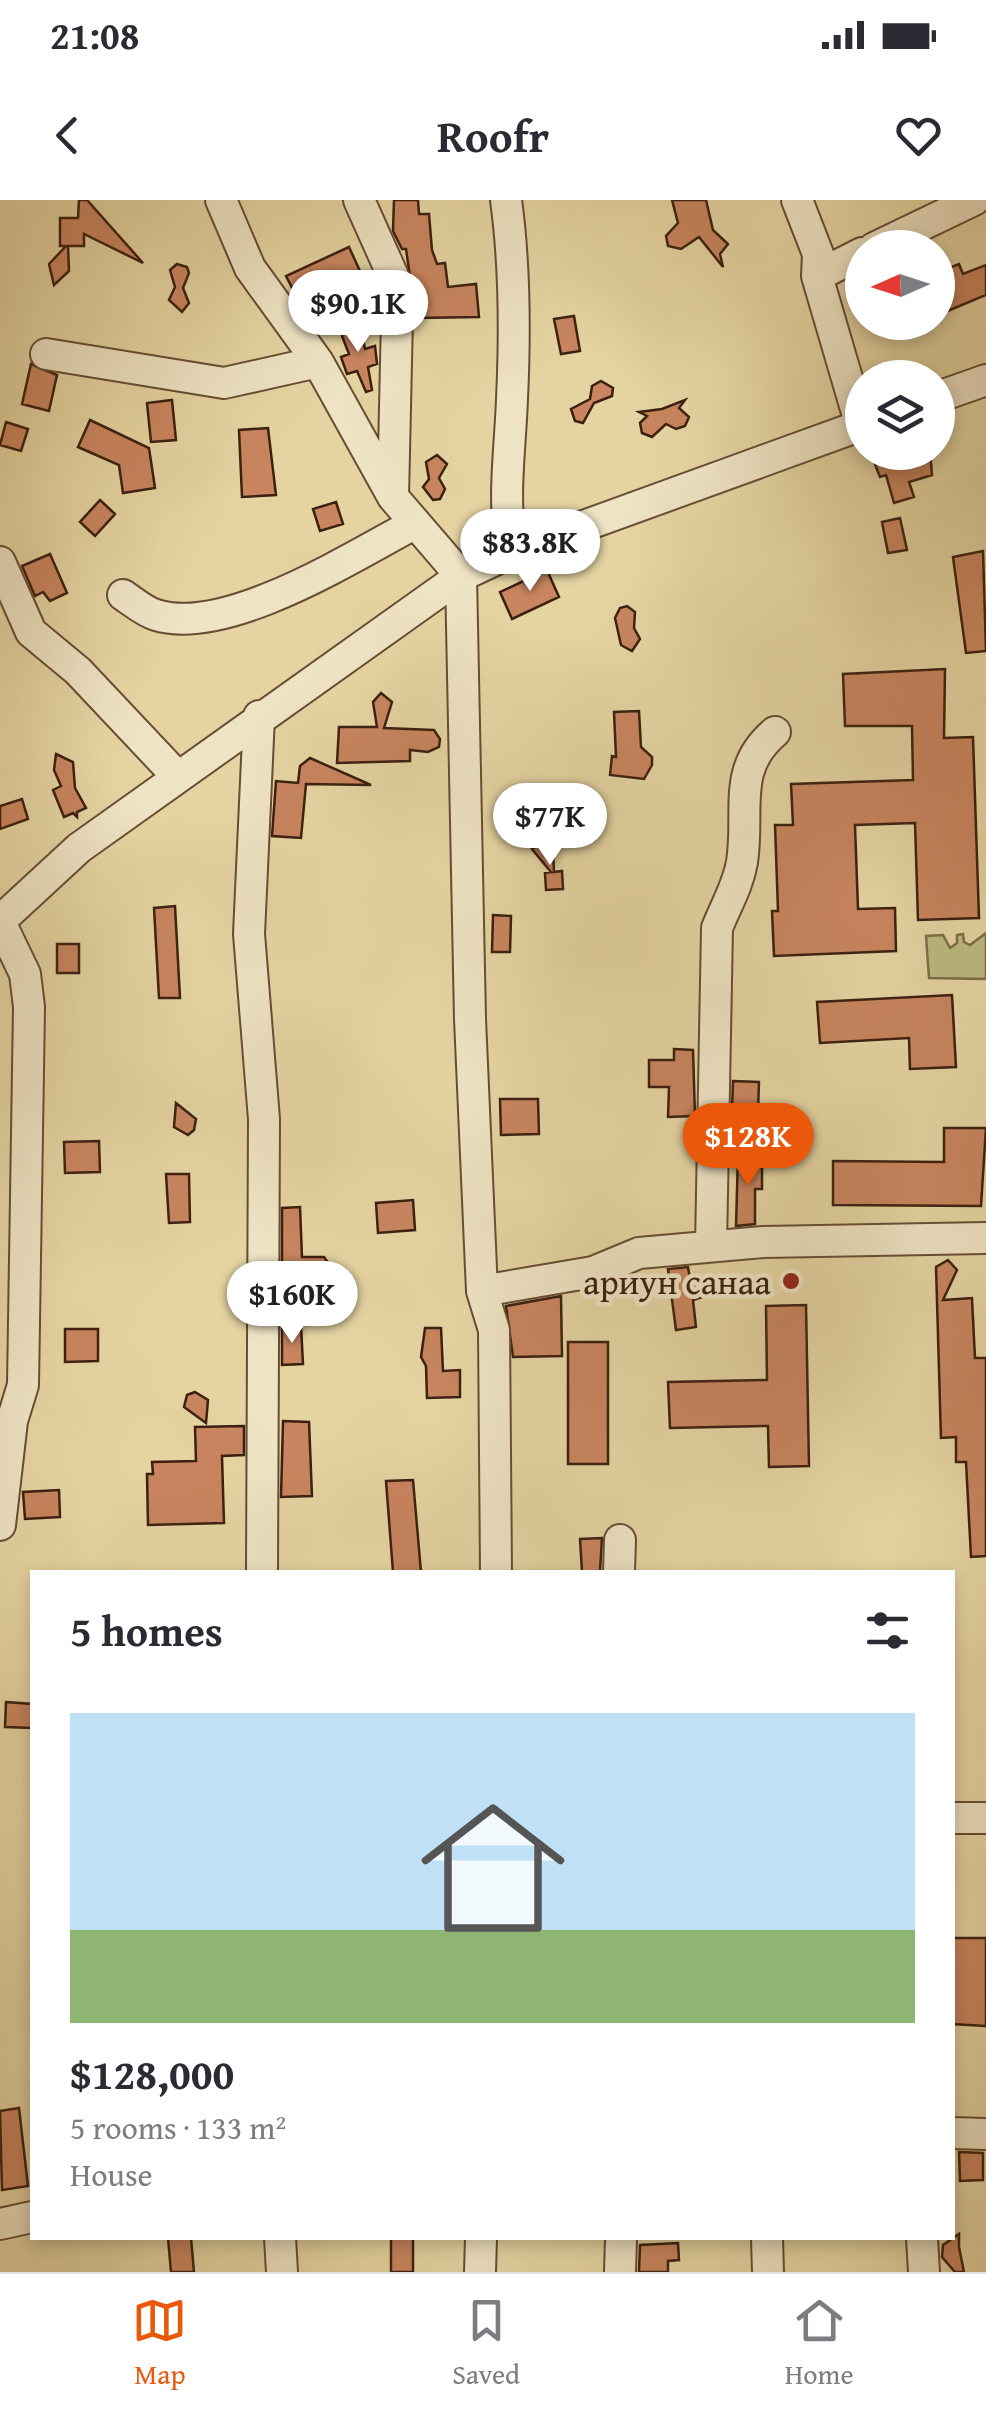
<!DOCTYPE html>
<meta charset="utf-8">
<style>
:root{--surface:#fff;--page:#f7f7f7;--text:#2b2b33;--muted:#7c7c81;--line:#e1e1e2;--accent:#ea580c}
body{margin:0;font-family:"Gentium Book Plus",serif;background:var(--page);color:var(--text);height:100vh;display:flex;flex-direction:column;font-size:38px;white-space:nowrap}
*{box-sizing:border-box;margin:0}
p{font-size:32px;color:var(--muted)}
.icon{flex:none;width:55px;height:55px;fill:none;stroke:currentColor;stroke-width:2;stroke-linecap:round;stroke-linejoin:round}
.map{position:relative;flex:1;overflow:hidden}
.side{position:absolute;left:30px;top:1370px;width:925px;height:670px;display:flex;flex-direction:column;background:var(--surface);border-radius:0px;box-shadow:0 5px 15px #0003}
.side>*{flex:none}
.needle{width:65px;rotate:267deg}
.buttons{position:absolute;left:845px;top:30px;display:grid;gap:20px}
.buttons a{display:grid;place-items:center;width:110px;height:110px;border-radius:50%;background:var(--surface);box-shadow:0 5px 15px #0003;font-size:50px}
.price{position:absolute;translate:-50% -85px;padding:0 22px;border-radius:35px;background:#fff;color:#222;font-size:32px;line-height:65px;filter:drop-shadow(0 2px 5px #0008)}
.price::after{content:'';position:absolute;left:50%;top:60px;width:30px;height:22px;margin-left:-15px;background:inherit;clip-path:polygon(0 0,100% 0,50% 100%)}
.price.selected{background:var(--accent);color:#fff}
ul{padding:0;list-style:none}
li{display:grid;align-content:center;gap:20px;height:530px;padding:0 40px}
li span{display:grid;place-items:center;height:310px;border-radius:0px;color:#555}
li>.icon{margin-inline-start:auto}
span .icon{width:180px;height:180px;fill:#fffc;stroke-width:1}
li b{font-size:42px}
h2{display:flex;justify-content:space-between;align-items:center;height:120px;padding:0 40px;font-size:42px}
.status{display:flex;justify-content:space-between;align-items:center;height:70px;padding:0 50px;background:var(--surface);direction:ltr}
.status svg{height:28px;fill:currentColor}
header{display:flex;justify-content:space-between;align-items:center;height:130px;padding:0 40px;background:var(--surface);font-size:45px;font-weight:700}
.tab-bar{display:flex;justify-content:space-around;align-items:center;height:140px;border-top:2px solid var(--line);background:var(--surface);font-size:28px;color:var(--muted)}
.tab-bar a{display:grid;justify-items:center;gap:5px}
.tab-bar .selected{color:var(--accent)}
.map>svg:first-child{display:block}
.green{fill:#bbbb80;stroke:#7c6e48;stroke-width:2.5}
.building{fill:#c8855f;stroke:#3c200f;stroke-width:2.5}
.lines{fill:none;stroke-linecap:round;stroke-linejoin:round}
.minor-casing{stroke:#664d34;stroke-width:34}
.minor{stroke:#eee3c3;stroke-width:30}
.poi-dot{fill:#8f2418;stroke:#eee3c3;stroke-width:4}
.labels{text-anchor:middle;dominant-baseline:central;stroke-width:9;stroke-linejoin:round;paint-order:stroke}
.poi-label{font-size:35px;fill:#3c200f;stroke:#eee3c3;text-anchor:end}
</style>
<div class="status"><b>21:08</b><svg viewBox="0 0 49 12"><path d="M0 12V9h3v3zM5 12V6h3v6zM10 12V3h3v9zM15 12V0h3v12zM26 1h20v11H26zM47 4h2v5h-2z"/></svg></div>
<header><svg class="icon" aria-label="back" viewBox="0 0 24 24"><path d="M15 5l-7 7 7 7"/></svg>Roofr<svg class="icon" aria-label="heart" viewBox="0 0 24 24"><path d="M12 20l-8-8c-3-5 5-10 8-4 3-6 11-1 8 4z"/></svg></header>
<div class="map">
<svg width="986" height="2072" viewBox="0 0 986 2072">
<rect width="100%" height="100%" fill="#e5d4a2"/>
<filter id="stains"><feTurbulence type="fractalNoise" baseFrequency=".002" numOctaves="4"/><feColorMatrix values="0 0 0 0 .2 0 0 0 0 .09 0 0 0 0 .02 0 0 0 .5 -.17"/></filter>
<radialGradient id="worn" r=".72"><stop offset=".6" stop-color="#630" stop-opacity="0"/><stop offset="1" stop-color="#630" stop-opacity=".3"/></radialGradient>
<path class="green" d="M 986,733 L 986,779 L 929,778 L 926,736 L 943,735 L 950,748 L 957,743 L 957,735 L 963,734 L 964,742 L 970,745 Z"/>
<path class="building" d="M 79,0 L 87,0 L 143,63 L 84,34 L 84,46 L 68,46 L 69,71 L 54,85 L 49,64 L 66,46 L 60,46 L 60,18 L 78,18 Z
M 394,0 L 418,0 L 419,14 L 429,14 L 432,50 L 437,64 L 445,63 L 448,87 L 476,84 L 479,117 L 416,118 L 406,49 L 402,49 L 393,31 Z
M 672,0 L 706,0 L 713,30 L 728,44 L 720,54 L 723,67 L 699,37 L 681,49 L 668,46 L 666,36 L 678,23 Z
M 349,47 L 365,82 L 302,107 L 286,76 Z
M 177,64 L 187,67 L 189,73 L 183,88 L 189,103 L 182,112 L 169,100 L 175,87 L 170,70 Z
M 959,64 L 963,74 L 986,65 L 986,95 L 938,115 L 938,72 Z
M 574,116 L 580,151 L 561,154 L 554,119 Z
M 347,123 L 360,126 L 365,149 L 375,146 L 377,164 L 368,167 L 372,190 L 366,192 L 357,171 L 347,174 L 341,157 L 349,154 L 342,136 Z
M 31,164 L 57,175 L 49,211 L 22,204 Z
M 601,181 L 613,188 L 612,196 L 594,203 L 583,223 L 575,221 L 571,209 L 590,199 L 592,186 Z
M 172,200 L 176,240 L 151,242 L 147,203 Z
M 685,200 L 679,208 L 689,217 L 685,226 L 676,229 L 666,224 L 652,237 L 642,233 L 640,223 L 647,216 L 639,212 L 662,209 Z
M 90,220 L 149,248 L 155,288 L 123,293 L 119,265 L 78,247 Z
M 6,222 L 28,229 L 21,251 L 0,245 Z
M 268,228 L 276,295 L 242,297 L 239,230 Z
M 884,252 L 930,252 L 932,275 L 909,282 L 914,297 L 894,303 L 886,275 L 880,277 L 872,257 Z
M 437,255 L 447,264 L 439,278 L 445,289 L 440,299 L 433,300 L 423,287 L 429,279 L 426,262 Z
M 100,300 L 115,314 L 95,336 L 80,322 Z
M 336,302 L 343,324 L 320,331 L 313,309 Z
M 900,318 L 907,350 L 888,353 L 882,322 Z
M 983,351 L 986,451 L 966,453 L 953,357 Z
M 50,354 L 67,393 L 50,401 L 43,392 L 35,396 L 22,366 Z
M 547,370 L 559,397 L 512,419 L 500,392 Z
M 627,406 L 635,412 L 634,428 L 640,439 L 632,451 L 621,445 L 615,418 L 620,408 Z
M 945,469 L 944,538 L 973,537 L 979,718 L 918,720 L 915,623 L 855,625 L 858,709 L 895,708 L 896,751 L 774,756 L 772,711 L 778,711 L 775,625 L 793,625 L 791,584 L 913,580 L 912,526 L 845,526 L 843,474 Z
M 381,493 L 392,502 L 384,528 L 434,530 L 440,539 L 439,547 L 428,552 L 410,550 L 410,561 L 337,563 L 339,527 L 377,527 L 373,502 Z
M 639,511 L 641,547 L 652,557 L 652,565 L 644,579 L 610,575 L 612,556 L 616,557 L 614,512 Z
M 56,554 L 73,562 L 75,588 L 86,608 L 77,612 L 77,617 L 73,613 L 64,617 L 53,590 L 61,586 L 54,570 Z
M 310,558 L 371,585 L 306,584 L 301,638 L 272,636 L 276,581 L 298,583 L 300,566 Z
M 22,599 L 28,619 L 0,629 L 0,606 Z
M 542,643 L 553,650 L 554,672 L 562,671 L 563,689 L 546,690 L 545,673 L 551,672 L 532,649 Z
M 175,706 L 180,798 L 159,798 L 154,708 Z
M 493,715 L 511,716 L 510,752 L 492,752 Z
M 57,744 L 79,744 L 79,773 L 57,773 Z
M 952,795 L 956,867 L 910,869 L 909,838 L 820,843 L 817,802 Z
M 674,849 L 693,850 L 695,916 L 668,917 L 669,887 L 649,887 L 649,860 L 674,860 Z
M 733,881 L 759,882 L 758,912 L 732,910 Z
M 500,899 L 538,899 L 539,934 L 501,935 Z
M 176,903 L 196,919 L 194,930 L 188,935 L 174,927 Z
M 944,928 L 986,928 L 981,1006 L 833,1005 L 833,961 L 944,962 Z
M 99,941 L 100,972 L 65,973 L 64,942 Z
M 738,955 L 762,955 L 762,989 L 755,989 L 755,1024 L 736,1026 Z
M 166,974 L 189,974 L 190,1022 L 169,1023 Z
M 413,1000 L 415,1030 L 378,1033 L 376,1003 Z
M 300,1007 L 302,1057 L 324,1057 L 329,1064 L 322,1073 L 282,1063 L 282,1008 Z
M 948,1060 L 957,1070 L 943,1100 L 972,1098 L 975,1158 L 986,1158 L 986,1356 L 971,1357 L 966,1262 L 956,1262 L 956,1237 L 941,1238 L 936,1067 Z
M 688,1067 L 690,1079 L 708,1077 L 716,1086 L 712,1094 L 693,1100 L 696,1127 L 676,1130 L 668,1069 Z
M 561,1096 L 562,1156 L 513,1157 L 506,1106 Z
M 806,1105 L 809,1266 L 769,1267 L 768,1226 L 670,1228 L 668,1182 L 767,1180 L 766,1106 Z
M 301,1126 L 303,1164 L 282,1165 L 282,1127 Z
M 425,1128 L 441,1128 L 443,1171 L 460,1170 L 460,1197 L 427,1198 L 426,1166 L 421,1157 Z
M 65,1129 L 98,1129 L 98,1161 L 65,1162 Z
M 568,1142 L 608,1142 L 608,1264 L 568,1264 Z
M 195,1192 L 208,1200 L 206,1223 L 184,1207 L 187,1195 Z
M 283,1221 L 309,1222 L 312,1296 L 281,1297 Z
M 244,1226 L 244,1255 L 222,1256 L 224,1323 L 148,1325 L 147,1274 L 153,1274 L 152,1262 L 196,1261 L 195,1227 Z
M 413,1280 L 421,1372 L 393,1372 L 386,1281 Z
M 59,1290 L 60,1317 L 25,1319 L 23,1292 Z
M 602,1338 L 600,1371 L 582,1372 L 580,1339 Z
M 6,1502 L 32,1504 L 32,1528 L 5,1527 Z
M 952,1738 L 986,1738 L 986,1826 L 952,1824 Z
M 19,1908 L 28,1986 L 2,1990 L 0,1911 Z
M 959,1952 L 983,1953 L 983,1980 L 960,1981 Z
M 959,2034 L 959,2047 L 964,2072 L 955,2072 L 942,2057 L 943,2045 Z
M 168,2038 L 191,2038 L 194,2072 L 171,2072 Z
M 391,2038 L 413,2038 L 413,2072 L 391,2072 Z
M 678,2043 L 679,2060 L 668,2061 L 668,2072 L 639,2072 L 640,2045 Z"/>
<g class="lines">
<defs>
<path id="minor" d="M 221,0 L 250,68 L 318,162 L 393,297 L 461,376 L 470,819 L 482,1091 L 494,1130 L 496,1372
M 359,0 L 393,76 L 397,117 L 393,297
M 506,0 C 515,65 515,134 512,199 C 510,254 502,298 512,352
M 797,0 L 818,54 L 817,76 L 861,226
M 874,48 L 974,0
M 817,76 L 862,53
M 46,154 L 224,183 L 318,162
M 938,197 L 986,180
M 0,362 L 31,432 L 78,471 L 177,576
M 123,395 C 132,401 145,412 156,415 C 226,437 352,357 414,324
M 259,516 L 249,734 L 264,919 L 262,1372
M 0,721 L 79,648 L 461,376 L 512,352 L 862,225
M 0,722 L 25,774 L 29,807 L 23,1185 L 12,1221 L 0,1325
M 711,1046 L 717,728 C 726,705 738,686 742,662 C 750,611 731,569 775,532
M 482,1091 L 593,1072 L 639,1053 L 763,1042 L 986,1038
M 619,1372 L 620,1340
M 952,1618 L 986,1618
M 952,1933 L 986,1934
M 0,2024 L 32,2017
M 280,2038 L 282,2072
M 767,2038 L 768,2072
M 922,2038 L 924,2072
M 480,2072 L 481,2038
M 620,2072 L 621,2038"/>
</defs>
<use href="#minor" class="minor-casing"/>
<use href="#minor" class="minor"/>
</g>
<circle class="poi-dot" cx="791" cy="1081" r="10"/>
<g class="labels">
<g class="poi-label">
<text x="771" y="1081">ариун санаа</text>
</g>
</g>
<rect width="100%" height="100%" filter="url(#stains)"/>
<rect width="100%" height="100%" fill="url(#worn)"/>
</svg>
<div class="buttons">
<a><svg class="needle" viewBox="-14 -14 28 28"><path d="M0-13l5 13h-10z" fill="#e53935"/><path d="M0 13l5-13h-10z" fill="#7c7c81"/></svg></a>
<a><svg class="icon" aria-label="layers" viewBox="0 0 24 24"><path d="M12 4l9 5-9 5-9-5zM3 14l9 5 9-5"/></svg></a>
</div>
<b class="price" style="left:358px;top:155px">$90.1K</b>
<b class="price" style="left:530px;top:394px">$83.8K</b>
<b class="price" style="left:550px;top:668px">$77K</b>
<b class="price selected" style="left:748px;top:988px">$128K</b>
<b class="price" style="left:292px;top:1146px">$160K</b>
<section class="side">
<h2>5 homes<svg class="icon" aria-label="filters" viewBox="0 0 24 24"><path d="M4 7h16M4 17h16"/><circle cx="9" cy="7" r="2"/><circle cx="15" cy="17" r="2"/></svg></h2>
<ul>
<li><span style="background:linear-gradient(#bfe0f5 70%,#8fb573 0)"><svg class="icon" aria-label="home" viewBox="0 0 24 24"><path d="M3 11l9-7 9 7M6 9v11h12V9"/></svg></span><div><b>$128,000</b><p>5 rooms · 133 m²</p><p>House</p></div></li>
</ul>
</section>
</div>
<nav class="tab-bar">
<a class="selected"><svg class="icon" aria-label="map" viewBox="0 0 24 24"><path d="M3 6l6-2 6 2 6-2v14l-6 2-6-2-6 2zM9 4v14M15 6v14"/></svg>Map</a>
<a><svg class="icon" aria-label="saved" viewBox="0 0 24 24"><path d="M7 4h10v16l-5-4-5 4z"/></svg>Saved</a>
<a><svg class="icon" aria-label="home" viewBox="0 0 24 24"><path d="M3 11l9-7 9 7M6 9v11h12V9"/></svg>Home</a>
</nav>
